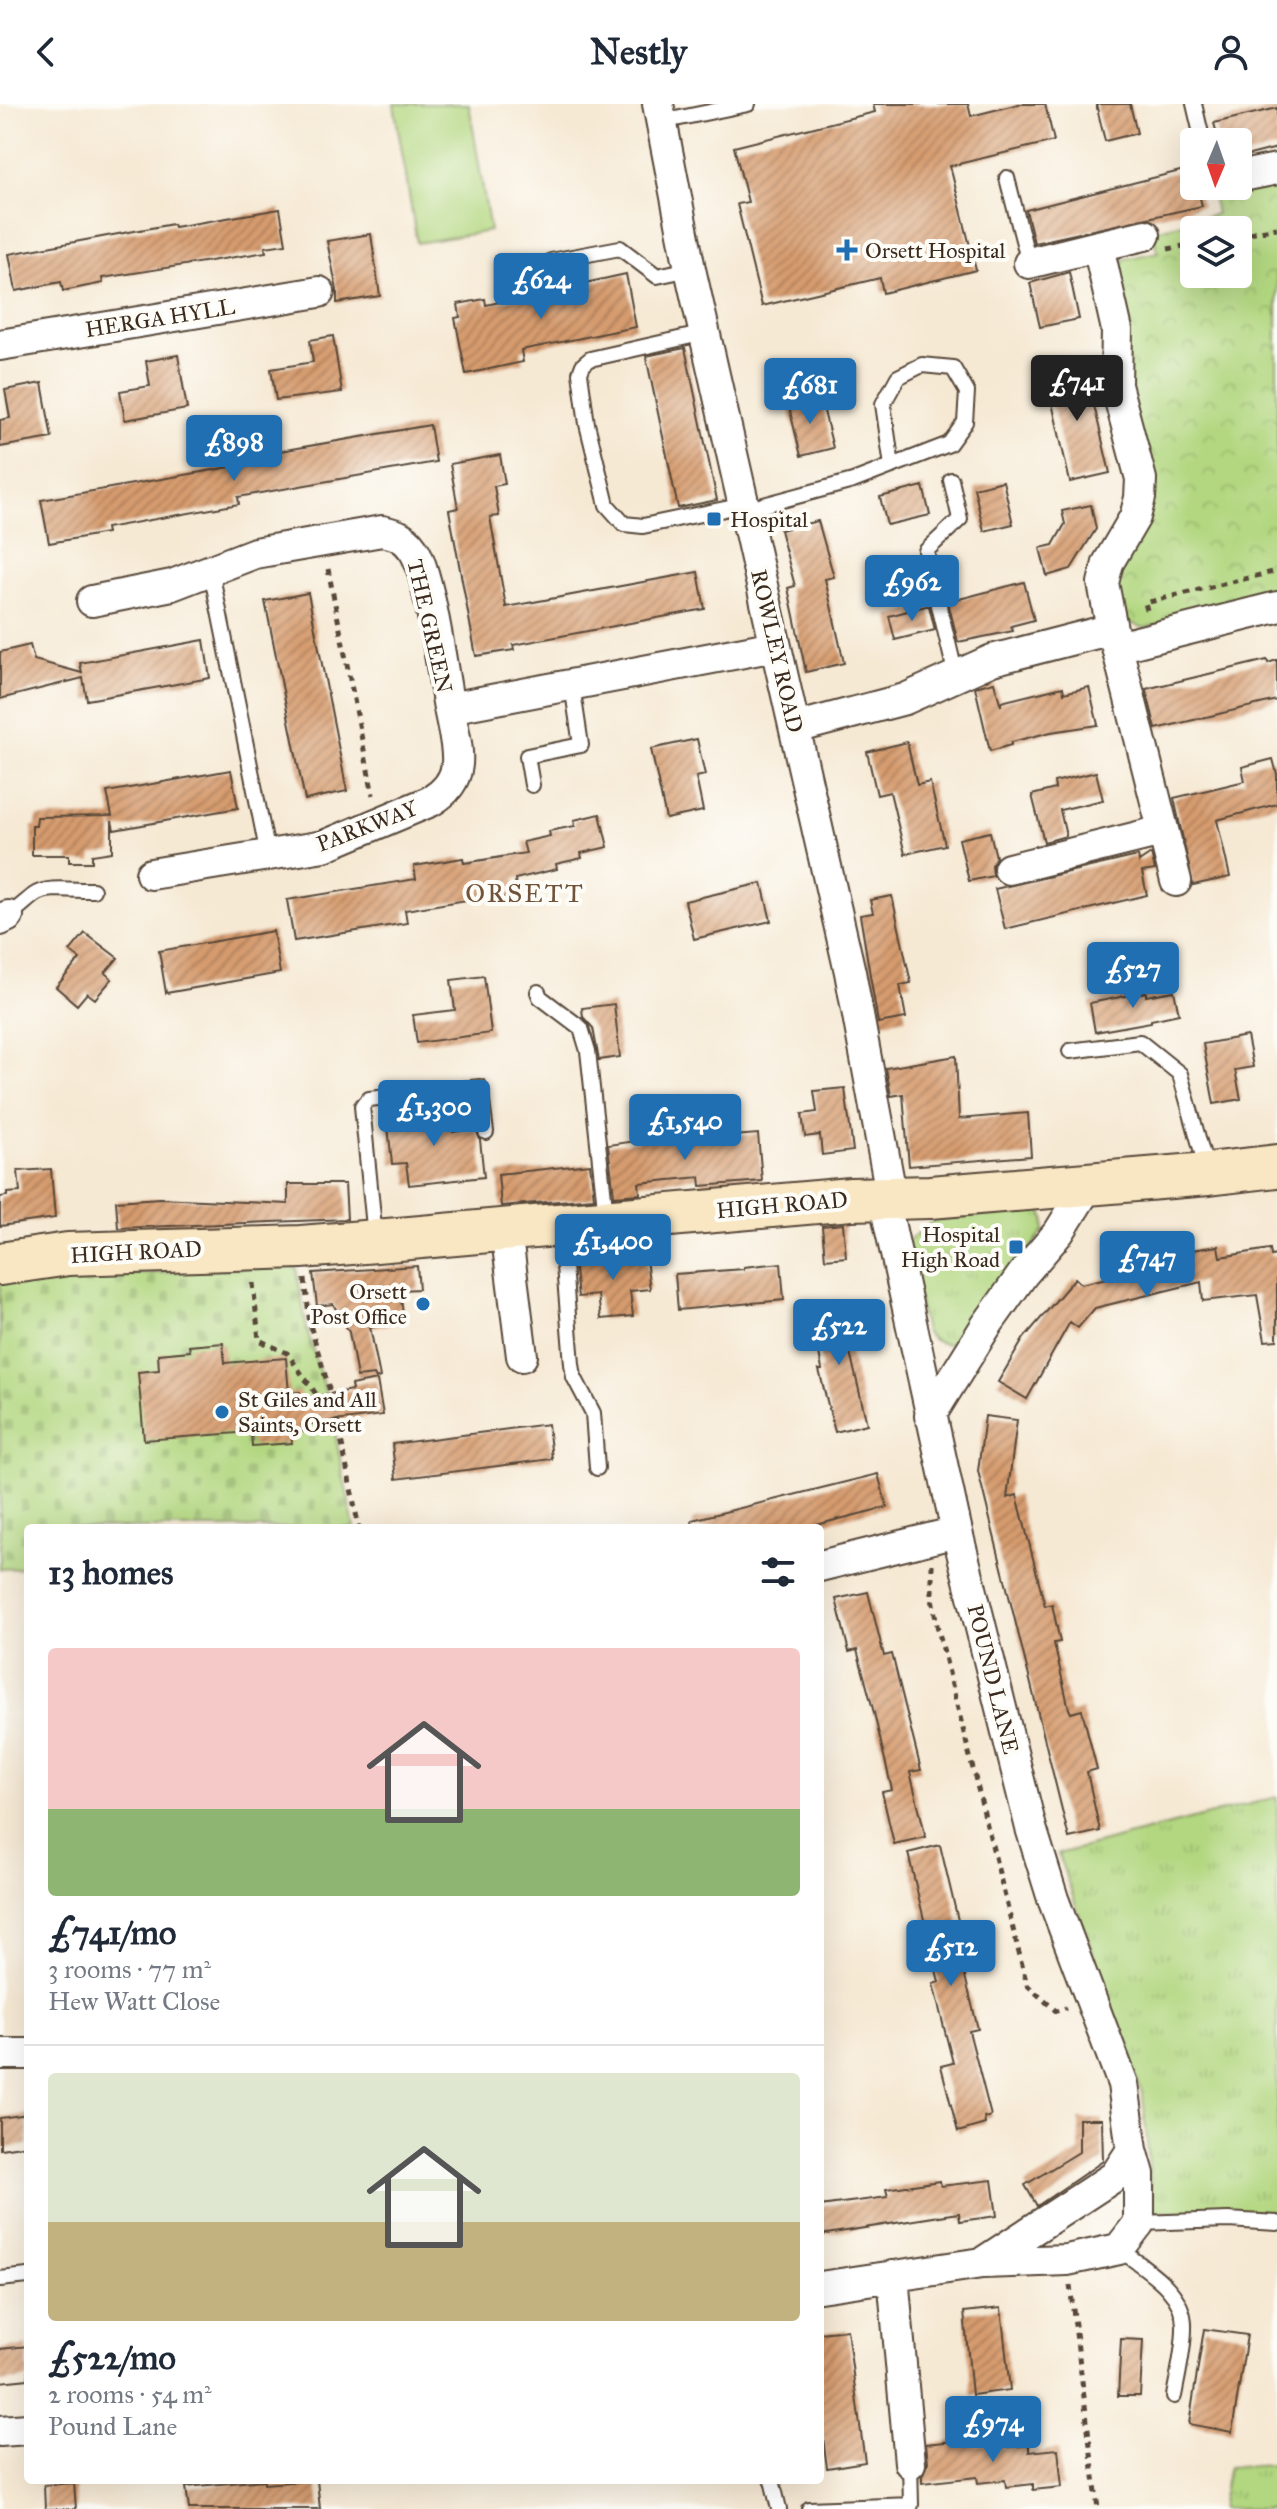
<!DOCTYPE html>
<meta charset="utf-8">
<style>
:root{--surface:#fff;--page:#f6f6f7;--text:#1f2937;--muted:#747a83;--line:#e0e1e3;--accent:#1f6fb2}
body{margin:0;font-family:"IM FELL Great Primer",serif;background:var(--page);color:var(--text);height:100vh;display:flex;flex-direction:column;font-size:30px;white-space:nowrap}
*{box-sizing:border-box;margin:0}
p{font-size:26px;color:var(--muted)}
.icon{flex:none;width:44px;height:44px;fill:none;stroke:currentColor;stroke-width:2;stroke-linecap:round;stroke-linejoin:round}
.map{position:relative;flex:1;overflow:hidden}
.side{position:absolute;left:24px;top:1420px;width:800px;height:960px;display:flex;flex-direction:column;background:var(--surface);border-radius:8px;box-shadow:0 8px 32px #0002}
.side>*{flex:none}
.needle{width:52px;rotate:182deg}
.tools{position:absolute;left:1180px;top:24px;display:grid;gap:16px}
.tools a{display:grid;place-items:center;width:72px;height:72px;border-radius:8px;background:var(--surface);box-shadow:0 8px 32px #0002;font-size:40px}
.price{position:absolute;translate:-50% -68px;padding:0 18px;border-radius:8px;background:var(--accent);color:#fff;font-size:26px;line-height:52px;filter:drop-shadow(0 2px 4px #0008)}
.price::after{content:'';position:absolute;left:50%;top:48px;width:24px;height:18px;margin-left:-12px;background:inherit;clip-path:polygon(0 0,100% 0,50% 100%)}
.price.active{background:#222;color:#fff}
ul{padding:0;list-style:none}
li{display:grid;align-content:center;gap:16px;height:424px;padding:0 24px}
li+li{border-top:2px solid var(--line)}
li span{display:grid;place-items:center;height:248px;border-radius:8px;color:#555}
li>.icon{margin-inline-start:auto}
span .icon{width:144px;height:144px;fill:#fffc;stroke-width:1}
li b{font-size:34px}
h2{display:flex;justify-content:space-between;align-items:center;height:96px;padding:0 24px;font-size:34px}
header{display:flex;justify-content:space-between;align-items:center;height:104px;padding:0 24px;background:var(--surface);font-size:36px;font-weight:700}
.map>svg:first-child{display:block}
.grass{fill:url(#grass-tufts);stroke:#76804f;stroke-width:2}
.cemetery{fill:url(#cemetery-stones);stroke:#76804f;stroke-width:2}
.park{fill:url(#park-crowns);stroke:#76804f;stroke-width:2;fill-rule:evenodd}
.pitch{fill:#b2d780;stroke:#76804f;stroke-width:2}
.building{fill:url(#building-hatch)}
.lines{fill:none;stroke-linecap:round;stroke-linejoin:round}
.lane-casing{stroke:#574739;stroke-width:18}
.street-casing{stroke:#574739;stroke-width:34}
.secondary-casing{stroke:#574739;stroke-width:46}
.path{stroke:#574739;stroke-width:5;stroke-dasharray:6 6;stroke-linecap:butt}
.lane{stroke:#fff;stroke-width:14}
.street{stroke:#fff;stroke-width:30}
.secondary{stroke:#f9e7c3;stroke-width:42}
.poi-dot{fill:#1f6fb2;stroke:#fdfcf7;stroke-width:3}
.labels{text-anchor:middle;dominant-baseline:central;stroke-width:8;stroke-linejoin:round;paint-order:stroke}
.poi-label{font-size:22px;fill:#3b2a1e;stroke:#fdfcf7;text-anchor:start}
.street-label{font-size:22px;fill:#3b2a1e;stroke:#fdfcf7}
.quarter-label{font-size:26px;letter-spacing:2px;fill:#71523a;stroke:#fdfcf7}
</style>
<header><svg class="icon" aria-label="back" viewBox="0 0 24 24"><path d="M15 5l-7 7 7 7"/></svg>Nestly<svg class="icon" aria-label="person" viewBox="0 0 24 24"><circle cx="12" cy="8" r="4"/><path d="M4 21q1-7 8-7t8 7"/></svg></header>
<div class="map">
<svg width="1277" height="2405" viewBox="0 0 1277 2405">
<defs>
<pattern id="grass-tufts" width="24" height="20" patternUnits="userSpaceOnUse" patternTransform="scale(2)"><rect width="24" height="20" fill="#b2d780"/><path d="M3 7l-1-3M5 7V3M7 7l1-3M15 17l-1-3M17 17v-4M19 17l1-3" fill="none" stroke="#9ab96e"/></pattern>
<pattern id="cemetery-stones" width="16" height="16" patternUnits="userSpaceOnUse" patternTransform="scale(2)"><rect width="16" height="16" fill="#b2d780"/><path d="M2 7V4a2 2 0 0 1 4 0v3zM10 15v-3a2 2 0 0 1 4 0v3z" fill="#9ab96e"/></pattern>
<pattern id="park-crowns" width="20" height="18" patternUnits="userSpaceOnUse" patternTransform="scale(2)"><rect width="20" height="18" fill="#b2d780"/><path d="M2 6a3 3 0 1 1 6 0M12 15a3 3 0 1 1 6 0" fill="none" stroke="#9ab96e"/></pattern>
<pattern id="building-hatch" width="6" height="6" patternUnits="userSpaceOnUse" patternTransform="scale(2)"><rect width="6" height="6" fill="#d69b6e"/><path d="M-1 1l2-2M0 6l6-6M5 7l2-2" fill="none" stroke="#af7f5a"/></pattern>
</defs>
<rect width="100%" height="100%" fill="#fdfcf7"/>
<filter id="ink" filterUnits="userSpaceOnUse"><feTurbulence type="fractalNoise" baseFrequency=".0125" numOctaves="2"/><feDisplacementMap in="SourceGraphic" scale="16" xChannelSelector="R" yChannelSelector="G"/><feConvolveMatrix kernelMatrix="1 2 1 2 8 2 1 2 1" color-interpolation-filters="sRGB"/></filter>
<filter id="wash" filterUnits="userSpaceOnUse"><feTurbulence type="fractalNoise" baseFrequency=".006" numOctaves="4" result="noise"/><feDisplacementMap in="SourceGraphic" scale="32" xChannelSelector="R" yChannelSelector="G"/><feGaussianBlur stdDeviation="1.8" result="paint"/><feColorMatrix in="noise" values="0 0 0 0 0 0 0 0 0 0 0 0 0 0 0 0 0 1.4 0 .05"/><feComposite in="paint" operator="in"/></filter>
<g filter="url(#wash)">
<rect width="100%" height="100%" fill="#f6e9d4"/>
<path class="grass" d="M 1040,1105 L 1045,1114 L 1044,1127 L 958,1239 C 944,1241 935,1240 925,1228 L 906,1139 L 934,1116 Z
M 1277,1693 L 1277,2107 L 1153,2108 L 1143,1992 L 1058,1750 Z
M 1277,2361 L 1277,2405 L 1220,2405 L 1228,2363 Z"/>
<path class="cemetery" d="M 296,1161 L 307,1226 L 330,1304 L 354,1424 L 28,1424 L 28,1464 L 0,1465 L 0,1178 Z"/>
<path class="park" d="M 1268,76 L 1277,81 L 1277,492 L 1144,524 L 1130,519 L 1122,510 L 1115,481 L 1143,415 L 1123,276 L 1114,178 L 1125,155 L 1158,148 L 1152,127 L 1216,110 L 1212,90 ZM 1194,126 L 1238,126 L 1238,170 L 1194,170 Z"/>
<path class="pitch" d="M 394,0 L 469,0 L 490,127 L 417,139 Z"/>
<g id="blocks">
<path class="building" d="M 873,0 L 968,0 L 971,12 L 1019,0 L 1045,0 L 1054,37 L 950,62 L 976,166 L 883,189 L 880,174 L 762,202 L 737,100 L 748,98 L 734,43 L 875,8 Z
M 1096,0 L 1130,0 L 1137,29 L 1105,37 Z
M 1277,4 L 1277,44 L 1238,54 L 1238,38 L 1219,38 L 1214,19 Z
M 1192,64 L 1194,82 L 1197,82 L 1202,102 L 1034,139 L 1026,106 Z
M 280,105 L 286,140 L 265,143 L 266,148 L 102,174 L 103,179 L 63,187 L 61,178 L 16,187 L 9,150 L 173,120 L 174,123 Z
M 371,130 L 380,192 L 337,199 L 337,186 L 327,137 Z
M 1069,168 L 1079,215 L 1040,223 L 1030,179 Z
M 626,170 L 636,223 L 521,246 L 523,258 L 466,270 L 455,214 L 460,213 L 458,200 L 485,195 L 486,201 Z
M 333,232 L 342,288 L 276,296 L 271,265 L 313,258 L 310,236 Z
M 685,244 L 717,396 L 678,404 L 646,252 Z
M 178,251 L 187,305 L 125,316 L 120,287 L 150,282 L 146,257 Z
M 1084,259 L 1110,369 L 1070,378 L 1045,268 Z
M 42,279 L 52,334 L 0,343 L 0,316 L 10,314 L 5,286 Z
M 820,291 L 833,344 L 801,352 L 788,299 Z
M 430,321 L 436,358 L 238,393 L 239,400 L 106,424 L 107,429 L 49,439 L 41,396 L 242,361 L 240,354 Z
M 500,351 L 505,380 L 494,382 L 499,412 L 490,413 L 506,503 L 698,468 L 705,505 L 513,541 L 514,546 L 476,552 L 449,406 L 458,404 L 450,360 Z
M 1003,377 L 1013,420 L 984,427 L 974,384 Z
M 923,382 L 930,411 L 887,421 L 880,393 Z
M 1091,401 L 1096,425 L 1084,444 L 1071,465 L 1047,472 L 1040,444 L 1053,441 L 1065,420 L 1062,407 Z
M 818,417 L 834,473 L 825,475 L 844,559 L 806,568 L 788,484 L 795,482 L 780,426 Z
M 1024,478 L 1034,516 L 1011,522 L 1013,527 L 958,538 L 948,498 Z
M 308,489 L 347,687 L 305,696 L 265,497 Z
M 926,502 L 929,502 L 935,526 L 895,536 L 889,512 Z
M 204,536 L 210,574 L 87,596 L 83,574 L 0,595 L 0,548 L 30,541 L 34,556 L 82,569 L 80,559 Z
M 1267,556 L 1268,559 L 1277,556 L 1277,596 L 1156,625 L 1146,585 Z
M 994,578 L 1001,602 L 1001,598 L 1063,583 L 1064,589 L 1089,583 L 1098,621 L 1051,628 L 1011,638 L 1011,641 L 990,647 L 975,583 Z
M 697,635 L 705,671 L 696,673 L 703,707 L 666,715 L 651,645 Z
M 907,638 L 917,681 L 930,678 L 945,741 L 905,750 L 890,688 L 877,691 L 867,648 Z
M 1273,655 L 1277,670 L 1277,700 L 1217,716 L 1230,773 L 1193,781 L 1174,694 L 1245,677 L 1242,663 Z
M 231,666 L 238,704 L 114,726 L 112,717 L 112,748 L 92,751 L 92,758 L 69,758 L 69,751 L 32,751 L 32,722 L 36,722 L 37,713 L 112,712 L 107,688 Z
M 1096,668 L 1103,696 L 1060,706 L 1066,732 L 1044,738 L 1032,691 L 1055,685 L 1054,678 Z
M 600,710 L 608,743 L 581,749 L 582,754 L 556,760 L 557,765 L 515,775 L 517,792 L 486,796 L 485,793 L 405,806 L 407,819 L 294,837 L 287,796 L 416,775 L 414,762 L 463,754 L 464,759 L 526,749 L 523,738 L 550,732 L 549,727 L 575,722 L 574,716 Z
M 990,728 L 996,753 L 992,761 L 993,772 L 969,777 L 959,735 Z
M 1151,750 L 1155,766 L 1142,768 L 1147,791 L 1005,825 L 995,785 L 1138,752 L 1139,758 Z
M 762,779 L 771,817 L 694,835 L 685,797 Z
M 892,792 L 911,879 L 900,881 L 906,914 L 878,919 L 860,811 L 873,809 L 870,796 Z
M 273,827 L 280,869 L 166,889 L 159,847 Z
M 85,829 L 118,854 L 105,869 L 112,875 L 95,895 L 87,889 L 77,901 L 56,883 L 80,855 L 70,847 Z
M 484,872 L 491,929 L 417,939 L 413,911 L 455,906 L 451,876 Z
M 1174,887 L 1179,910 L 1151,916 L 1151,918 L 1095,928 L 1090,899 L 1146,888 L 1146,892 Z
M 614,900 L 620,953 L 599,956 L 593,924 L 583,913 L 582,904 Z
M 1247,932 L 1253,963 L 1235,966 L 1241,995 L 1214,1000 L 1203,940 Z
M 956,952 L 959,1015 L 1028,1009 L 1031,1052 L 909,1062 L 903,990 L 891,992 L 886,964 Z
M 845,984 L 853,1047 L 822,1051 L 820,1031 L 805,1033 L 802,1010 L 817,1008 L 814,987 Z
M 451,1006 L 453,1028 L 476,1025 L 480,1036 L 484,1073 L 409,1081 L 406,1059 L 392,1060 L 387,1013 Z
M 758,1030 L 762,1077 L 701,1082 L 700,1073 L 639,1079 L 640,1090 L 614,1092 L 608,1041 L 670,1032 L 670,1037 Z
M 590,1060 L 594,1094 L 501,1102 L 498,1070 Z
M 51,1065 L 55,1114 L 0,1122 L 0,1093 L 7,1092 L 7,1089 L 20,1088 L 18,1067 Z
M 288,1080 L 345,1080 L 347,1115 L 118,1124 L 116,1097 L 160,1094 L 288,1100 Z
M 843,1120 L 846,1153 L 825,1155 L 822,1122 Z
M 1218,1142 L 1220,1153 L 1270,1145 L 1271,1152 L 1277,1151 L 1277,1236 L 1265,1237 L 1257,1191 L 1203,1197 L 1201,1178 L 1095,1204 L 1078,1224 L 1070,1218 L 1027,1295 L 998,1278 L 1024,1234 L 1075,1174 L 1081,1180 L 1120,1171 L 1118,1160 L 1158,1151 Z
M 645,1148 L 650,1185 L 630,1187 L 633,1212 L 601,1215 L 598,1191 L 578,1193 L 574,1157 Z
M 781,1159 L 784,1196 L 678,1206 L 675,1170 L 744,1165 L 744,1163 Z
M 417,1162 L 419,1185 L 400,1186 L 404,1219 L 370,1223 L 380,1273 L 376,1275 L 374,1271 L 357,1273 L 349,1228 L 333,1200 L 317,1202 L 313,1169 Z
M 842,1201 L 843,1211 L 851,1210 L 856,1242 L 849,1244 L 867,1320 L 835,1328 L 819,1266 L 822,1266 L 812,1205 Z
M 223,1239 L 225,1259 L 286,1254 L 289,1289 L 300,1288 L 300,1295 L 352,1286 L 351,1281 L 377,1276 L 383,1311 L 302,1321 L 303,1328 L 291,1329 L 292,1339 L 252,1342 L 251,1328 L 144,1336 L 138,1268 L 159,1266 L 158,1250 L 190,1247 L 189,1242 Z
M 985,1312 L 1017,1316 L 1007,1394 L 1017,1391 L 1045,1502 L 1052,1500 L 1060,1538 L 1054,1539 L 1069,1605 L 1071,1609 L 1082,1606 L 1097,1665 L 1087,1668 L 1100,1727 L 1069,1734 L 978,1367 Z
M 548,1320 L 552,1355 L 396,1375 L 392,1340 Z
M 878,1370 L 887,1403 L 804,1424 L 693,1424 L 692,1416 Z
M 868,1488 L 884,1552 L 892,1550 L 921,1666 L 910,1668 L 926,1733 L 894,1740 L 882,1688 L 892,1686 L 874,1609 L 857,1546 L 849,1548 L 836,1495 Z
M 940,1741 L 968,1858 L 962,1860 L 978,1925 L 969,1927 L 991,2012 L 985,2014 L 984,2012 L 985,2020 L 958,2028 L 941,1962 L 953,1959 L 933,1880 L 939,1878 L 908,1749 Z
M 28,2010 L 28,2041 L 0,2045 L 0,2014 Z
M 1079,2015 L 1102,2015 L 1103,2057 L 1037,2102 L 1025,2081 L 1079,2048 Z
M 992,2076 L 997,2112 L 960,2117 L 959,2109 L 820,2131 L 820,2102 L 888,2093 L 886,2085 L 940,2077 L 941,2082 Z
M 1001,2204 L 1010,2286 L 972,2291 L 964,2208 Z
M 1204,2225 L 1247,2231 L 1232,2328 L 1189,2320 Z
M 847,2226 L 865,2358 L 827,2364 L 820,2311 L 820,2229 Z
M 1121,2235 L 1143,2236 L 1140,2292 L 1118,2292 Z
M 28,2242 L 28,2275 L 0,2278 L 0,2245 Z
M 973,2335 L 974,2341 L 1002,2338 L 1002,2344 L 1029,2341 L 1029,2348 L 1058,2345 L 1062,2383 L 1033,2386 L 1033,2380 L 1006,2383 L 1005,2376 L 978,2379 L 977,2373 L 922,2379 L 922,2372 L 928,2358 L 926,2340 Z
M 264,2376 L 264,2380 L 317,2376 L 320,2405 L 189,2405 L 186,2383 Z
M 74,2379 L 76,2405 L 45,2405 L 44,2381 Z"/>
</g>
</g>
<g filter="url(#ink)">
<use href="#blocks" fill-opacity="0" stroke="#574739" stroke-width="2"/>
<g class="lines">
<defs>
<path id="lane" d="M 1194,0 L 1203,38
M 661,18 L 748,0
M 1007,74 L 1029,159
M 551,157 L 620,144 L 657,172 L 690,165
M 705,229 L 590,255 L 583,261 L 580,269 L 587,320 L 607,401 L 624,420 L 643,422 L 744,401
M 951,376 L 960,415 L 926,447 L 956,572
M 745,406 L 853,377 L 949,340 L 965,318 L 967,288 L 953,264 L 922,261 L 898,273 L 883,300 L 892,362
M 211,467 L 268,751
M 532,681 L 527,652 L 581,641 L 572,581
M 8,812 C 18,805 25,798 34,791 C 47,781 77,787 93,786
M 538,888 L 540,893 L 581,924 L 588,947 L 606,1112
M 1070,947 L 1140,938 L 1180,970 L 1207,1066
M 561,1125 L 572,1260 L 574,1273 L 593,1309 L 597,1364
M 375,1133 L 362,1002 L 369,995 L 480,983 L 486,1028
M 1139,2119 L 1228,2116 L 1277,2119
M 1119,2145 C 1144,2164 1186,2187 1184,2224 C 1184,2246 1178,2270 1174,2292
M 0,2175 L 28,2172
M 772,2376 L 779,2405
M 809,2405 L 911,2401 L 910,2359"/>
<path id="street" d="M 658,0 L 690,165 L 850,868 L 892,1095
M 1242,72 L 1277,65
M 1029,159 L 1098,142
M 0,241 L 319,188
M 92,497 L 172,481 L 255,449 L 382,427 C 396,430 404,432 413,445 C 429,466 443,572 449,604 L 775,542
M 1112,525 L 1103,479 L 1108,459 L 1135,413 L 1140,394 L 1141,375 L 1116,281 L 1117,226 L 1098,142 L 1145,131
M 1117,543 L 1176,777
M 795,624 L 905,595 L 992,556 L 1112,525 L 1117,543 L 1277,503
M 1009,765 L 1162,727
M 151,770 L 324,742 L 431,697 C 470,674 456,642 449,604
M 0,816 L 8,812
M 506,1126 L 522,1252
M 930,1312 L 986,1222 L 1023,1170 L 1059,1128 L 1089,1080
M 820,1462 L 957,1428
M 0,1950 L 28,1950
M 982,2159 L 1115,2072 L 1132,2046
M 893,2172 L 910,2359
M 820,2183 L 982,2159 L 1067,2156 L 1119,2145 L 1139,2119 L 1139,2070 L 1132,2046 L 1123,1980 L 1053,1795 L 1031,1724 L 957,1428 L 884,1095
M 0,2327 L 28,2325"/>
<path id="secondary" d="M 0,1160 L 68,1150 L 301,1143 L 376,1137 L 851,1095 L 930,1093 L 1208,1070 L 1277,1062"/>
</defs>
<use href="#lane" class="lane-casing"/>
<use href="#street" class="street-casing"/>
<use href="#secondary" class="secondary-casing"/>
<path class="path" d="M 1238,131 L 1277,124
M 1168,145 L 1194,140
M 328,465 L 373,691
M 1147,506 L 1145,499 L 1277,467
M 305,1175 L 310,1221 L 334,1301 L 359,1424
M 253,1179 L 259,1236 L 287,1249 L 316,1290 L 318,1304 L 334,1301
M 932,1460 L 932,1494 L 937,1521 L 1027,1881 L 1056,1907 L 1066,1904
M 1070,2181 L 1098,2405"/>
<use href="#lane" class="lane"/>
<use href="#street" class="street"/>
<use href="#secondary" class="secondary"/>
</g>
</g>
<g class="poi-dot">
<path d="M843 134h8v8h8v8h-8v8h-8v-8h-8v-8h8z"/>
<rect x="706" y="407" width="16" height="16" rx="4"/>
<rect x="1008" y="1135" width="16" height="16" rx="4"/>
<circle cx="423" cy="1200" r="8"/>
<circle cx="222" cy="1308" r="8"/>
</g>
<g class="labels">
<g class="poi-label">
<text x="865" y="146">Orsett Hospital</text>
<text x="730" y="415">Hospital</text>
<text x="1000" y="1130" text-anchor="end">Hospital<tspan x="1000" dy="25">High Road</tspan></text>
<text x="407" y="1187" text-anchor="end">Orsett<tspan x="407" dy="25">Post Office</tspan></text>
<text x="238" y="1295">St Giles and All<tspan x="238" dy="25">Saints, Orsett</tspan></text>
</g>
<g class="street-label">
<text transform="translate(160 214) rotate(-9)">HERGA HYLL</text>
<text transform="translate(430 522) rotate(77)">THE GREEN</text>
<text transform="translate(777 547) rotate(77)">ROWLEY ROAD</text>
<text transform="translate(367 722) rotate(-21)">PARKWAY</text>
<text transform="translate(782 1101) rotate(-5)">HIGH ROAD</text>
<text transform="translate(136 1148) rotate(-3)">HIGH ROAD</text>
<text transform="translate(993 1575) rotate(76)">POUND LANE</text>
</g>
<g class="quarter-label">
<text x="525" y="789">ORSETT</text>
</g>
</g>
</svg>
<div class="tools">
<a><svg class="needle" viewBox="-14 -14 28 28"><path d="M0-13l5 13h-10z" fill="#e53935"/><path d="M0 13l5-13h-10z" fill="#747a83"/></svg></a>
<a><svg class="icon" aria-label="layers" viewBox="0 0 24 24"><path d="M12 4l9 5-9 5-9-5zM3 14l9 5 9-5"/></svg></a>
</div>
<b class="price" style="left:541px;top:217px">£624</b>
<b class="price active" style="left:1077px;top:319px">£741</b>
<b class="price" style="left:810px;top:322px">£681</b>
<b class="price" style="left:234px;top:379px">£898</b>
<b class="price" style="left:912px;top:519px">£962</b>
<b class="price" style="left:1133px;top:906px">£527</b>
<b class="price" style="left:434px;top:1044px">£1,300</b>
<b class="price" style="left:685px;top:1058px">£1,540</b>
<b class="price" style="left:613px;top:1178px">£1,400</b>
<b class="price" style="left:1147px;top:1195px">£747</b>
<b class="price" style="left:839px;top:1263px">£522</b>
<b class="price" style="left:951px;top:1884px">£512</b>
<b class="price" style="left:993px;top:2360px">£974</b>
<section class="side">
<h2>13 homes<svg class="icon" aria-label="filters" viewBox="0 0 24 24"><path d="M4 7h16M4 17h16"/><circle cx="9" cy="7" r="2"/><circle cx="15" cy="17" r="2"/></svg></h2>
<ul>
<li><span style="background:linear-gradient(#f6c9c9 65%,#8fb573 0)"><svg class="icon" aria-label="home" viewBox="0 0 24 24"><path d="M3 11l9-7 9 7M6 9v11h12V9"/></svg></span><div><b>£741/mo</b><p>3 rooms · 77 m²</p><p>Hew Watt Close</p></div></li>
<li><span style="background:linear-gradient(#dfe7d0 60%,#c2b280 0)"><svg class="icon" aria-label="home" viewBox="0 0 24 24"><path d="M3 11l9-7 9 7M6 9v11h12V9"/></svg></span><div><b>£522/mo</b><p>2 rooms · 54 m²</p><p>Pound Lane</p></div></li>
</ul>
</section>
</div>
